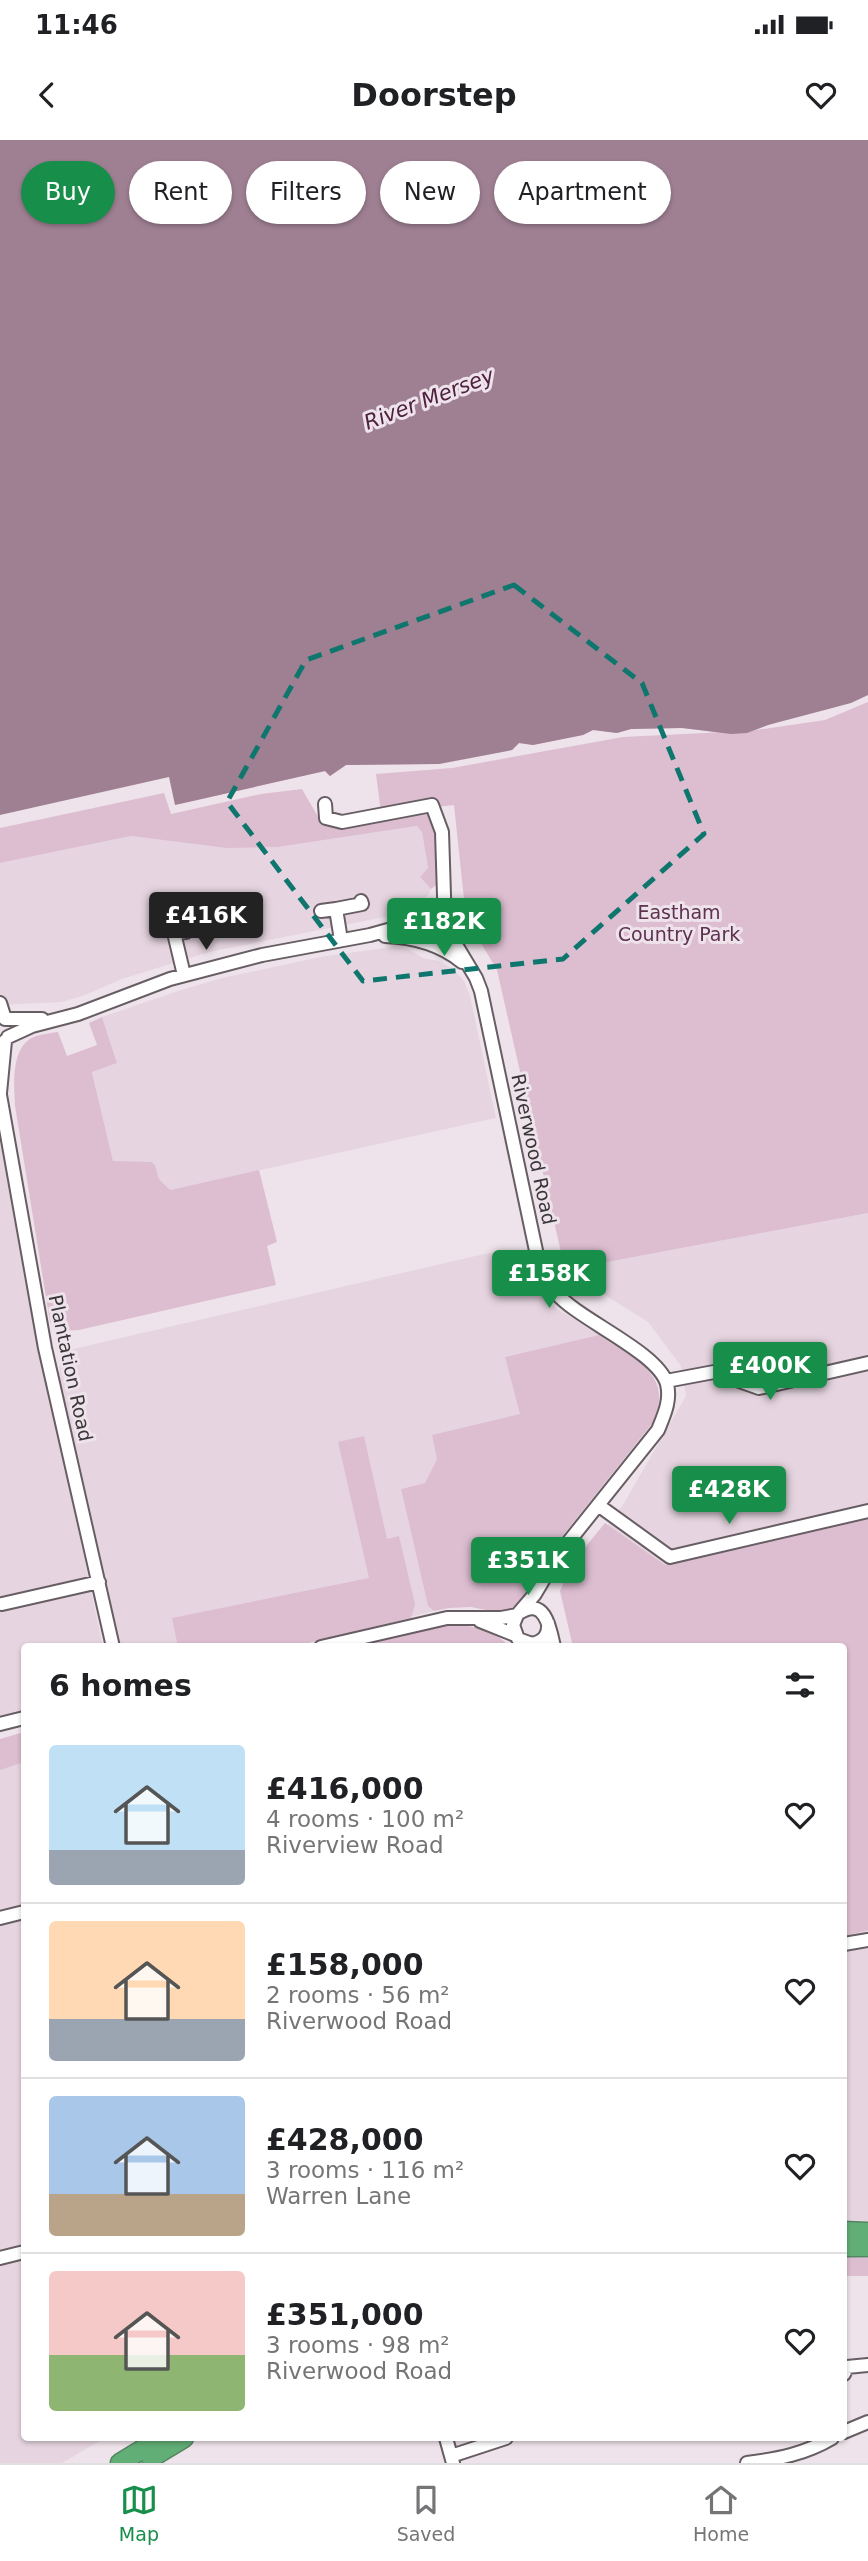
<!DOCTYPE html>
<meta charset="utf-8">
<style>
:root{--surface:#fff;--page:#f6f6f6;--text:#202124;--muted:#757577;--line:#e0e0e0;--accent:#178e49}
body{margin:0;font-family:"DejaVu Sans",sans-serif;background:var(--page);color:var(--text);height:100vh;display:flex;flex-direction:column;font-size:26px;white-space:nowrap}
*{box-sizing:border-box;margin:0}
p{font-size:23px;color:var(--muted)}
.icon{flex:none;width:38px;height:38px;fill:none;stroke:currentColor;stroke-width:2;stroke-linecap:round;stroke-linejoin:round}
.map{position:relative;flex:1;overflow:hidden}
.drawer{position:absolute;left:21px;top:1503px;width:826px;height:798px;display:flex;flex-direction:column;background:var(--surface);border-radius:7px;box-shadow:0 2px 5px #0004}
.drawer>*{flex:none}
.hud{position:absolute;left:21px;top:21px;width:826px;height:63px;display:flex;gap:14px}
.price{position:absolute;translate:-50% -60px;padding:0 16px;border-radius:7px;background:var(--accent);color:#fff;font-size:23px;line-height:46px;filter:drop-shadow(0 2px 4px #0008)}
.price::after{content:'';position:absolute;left:50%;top:42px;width:21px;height:16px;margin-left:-10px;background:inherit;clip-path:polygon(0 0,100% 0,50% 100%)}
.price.current{background:#222;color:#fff}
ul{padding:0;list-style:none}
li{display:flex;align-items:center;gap:21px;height:175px;padding:0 28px}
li+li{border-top:2px solid var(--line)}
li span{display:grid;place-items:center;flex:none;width:196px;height:140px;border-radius:7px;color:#555}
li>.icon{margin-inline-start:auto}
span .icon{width:84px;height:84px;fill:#fffc;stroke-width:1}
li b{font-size:30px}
h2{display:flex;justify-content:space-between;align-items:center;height:84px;padding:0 28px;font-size:30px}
.tag{padding:0 24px;border-radius:32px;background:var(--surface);box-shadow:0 2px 5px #0004;font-size:24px;line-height:63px}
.tag.current{background:var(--accent);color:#fff}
.status{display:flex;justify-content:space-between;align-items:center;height:49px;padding:0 35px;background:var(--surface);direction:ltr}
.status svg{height:19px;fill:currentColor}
header{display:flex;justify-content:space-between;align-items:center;height:91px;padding:0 28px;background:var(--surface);font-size:32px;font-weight:700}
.tab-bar{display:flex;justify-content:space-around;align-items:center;height:98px;border-top:2px solid var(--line);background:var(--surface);font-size:19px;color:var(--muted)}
.tab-bar a{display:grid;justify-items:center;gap:4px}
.tab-bar .current{color:var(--accent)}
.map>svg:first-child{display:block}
.built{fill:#e6d5e0}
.green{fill:#ddbed1}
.water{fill:#9f8093}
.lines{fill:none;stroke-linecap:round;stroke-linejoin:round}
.minor-casing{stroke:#675e63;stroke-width:16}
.highway-casing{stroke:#548461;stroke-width:21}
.minor{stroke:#fff;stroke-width:12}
.highway{stroke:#62ae77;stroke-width:18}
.marked{fill:none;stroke:#0f766e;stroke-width:5;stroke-dasharray:14 9;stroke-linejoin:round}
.labels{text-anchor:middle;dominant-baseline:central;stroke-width:6;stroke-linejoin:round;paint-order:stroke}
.park-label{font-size:19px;fill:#5d314f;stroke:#eee3ea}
.street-label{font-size:19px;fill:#3a3638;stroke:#eee3ea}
.water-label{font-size:21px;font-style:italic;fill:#4d213f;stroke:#eee3ea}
</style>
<div class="status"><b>11:46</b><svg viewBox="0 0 49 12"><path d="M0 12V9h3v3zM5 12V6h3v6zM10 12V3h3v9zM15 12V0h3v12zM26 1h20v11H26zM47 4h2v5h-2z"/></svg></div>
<header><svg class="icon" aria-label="back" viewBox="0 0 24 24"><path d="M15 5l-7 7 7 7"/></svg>Doorstep<svg class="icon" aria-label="heart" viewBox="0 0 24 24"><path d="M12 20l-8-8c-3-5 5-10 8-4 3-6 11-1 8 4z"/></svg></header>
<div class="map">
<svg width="868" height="2323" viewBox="0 0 868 2323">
<rect width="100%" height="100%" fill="#eee3ea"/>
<path class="built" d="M 418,686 L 422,692 L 428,729 L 420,737 L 431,749 L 429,754 L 416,766 L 400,774 L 209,812 L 122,839 L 85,855 L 62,862 L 0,865 L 0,723 L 131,696 L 225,707 L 278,707 Z
M 391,807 L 408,809 L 423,818 L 439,821 L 453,829 L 464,841 L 470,856 L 496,978 L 170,1050 L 159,1039 L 155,1025 L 113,1021 L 92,931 L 117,923 L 102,877 L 181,850 L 222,838 L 320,817 Z
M 0,997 L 23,1131 L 103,1507 L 24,1507 L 24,1571 L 0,1577 Z
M 868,1073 L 868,2081 L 844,2080 L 844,1507 L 566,1443 L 624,1363 L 686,1256 L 681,1226 L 648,1182 L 565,1130 Z
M 507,1111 L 515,1113 L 525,1120 L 550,1164 L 599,1195 L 505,1217 L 521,1274 L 437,1319 L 425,1343 L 401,1349 L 428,1466 L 434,1471 L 292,1507 L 119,1507 L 61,1247 L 59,1234 L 60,1225 L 65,1217 L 73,1209 L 484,1114 Z
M 24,1621 L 24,2298 L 105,2298 L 62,2323 L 0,2323 L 0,1628 Z"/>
<path class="green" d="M 868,555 C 832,572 793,574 756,590 L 825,580 L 868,562 L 868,1073 L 565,1130 L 497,830 L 466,778 L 454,665 L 381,673 L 376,634 L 452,628 L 623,597 L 724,592 L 682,588 L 631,589 L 617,593 L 593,590 L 583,595 L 533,605 L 519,603 L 512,610 L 439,624 L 346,625 L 330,636 L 325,631 L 175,665 L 281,626 Z
M 302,649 L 321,682 C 359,684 397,676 435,674 L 440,742 L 431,749 L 420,737 L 428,728 L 422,692 L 417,686 L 278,707 L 227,708 L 131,696 L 0,723 L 0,688 L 164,653 L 171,674 L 261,654 Z
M 102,877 L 117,923 L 92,932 L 113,1021 L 151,1022 L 155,1025 L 159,1039 L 170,1050 L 259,1030 L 277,1102 L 267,1106 L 276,1145 L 79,1190 L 61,1191 L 50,1182 L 15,966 C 14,945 10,905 36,896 C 43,894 51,893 58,892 L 67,916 L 97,905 L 89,883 Z
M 599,1195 C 632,1218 673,1232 655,1280 L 556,1404 L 524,1459 L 509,1470 L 496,1472 L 471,1467 L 449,1468 L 434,1471 L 428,1466 L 401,1349 L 425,1343 L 437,1319 L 432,1295 L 520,1274 L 505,1217 Z
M 364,1296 L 387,1399 L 399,1396 L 415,1464 L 411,1478 L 292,1507 L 178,1507 L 172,1478 L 369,1438 L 338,1302 Z
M 868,1375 L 868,1790 L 844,1796 L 844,1507 L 573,1507 L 560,1451 L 573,1422 L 605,1383 L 665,1425 Z
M 453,1484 C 472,1486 491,1489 506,1503 L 506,1507 L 355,1507 Z
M 24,1592 L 24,1622 L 0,1630 L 0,1599 Z
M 844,2117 L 868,2118 L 868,2136 L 844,2136 Z"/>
<path class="water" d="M 0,0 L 868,0 L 868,555 L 851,563 L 768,585 L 747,593 L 731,594 L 682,588 L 631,589 L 617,593 L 593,590 L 583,595 L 533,605 L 519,603 L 512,610 L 439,624 L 346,625 L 330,636 L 325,631 L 175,665 L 169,637 L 0,675 Z"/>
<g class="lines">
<defs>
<path id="minor" d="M 325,664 L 326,678 L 342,682 L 432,665 L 442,692 L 445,787
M 336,769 L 362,764 L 361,761
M 321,771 L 336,769 L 341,800
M 385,796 C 413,797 440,804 462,822
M 184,835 L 174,793 L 186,792
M 0,863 L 5,879
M 5,879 L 42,879
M 8,897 L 32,886 L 78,874 L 170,839 L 262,815 L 370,795 L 431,778 L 443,783 L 476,838 L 481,851 L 538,1120 C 543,1132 548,1143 556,1153 C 579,1180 658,1212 667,1244 C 671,1261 664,1275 658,1290 L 558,1415 L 535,1454 L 517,1475 L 513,1485 L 518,1499 L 532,1504 C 544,1501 549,1495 548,1483
M 0,953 L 5,901
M 0,955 L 45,1208 L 113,1507
M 666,1241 L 714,1232 L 759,1248 L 868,1223
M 598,1365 L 670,1417 L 868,1371
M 2,1464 L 99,1442
M 519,1473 C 545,1456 550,1488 554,1507
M 480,1481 L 515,1495
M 321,1507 L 447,1478 L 501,1478 L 517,1475
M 0,1584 L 24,1578
M 0,1778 L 24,1772
M 844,1804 L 868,1800
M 0,2118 L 24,2112
M 844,2234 L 847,2227 L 868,2225
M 844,2292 L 868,2282
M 446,2298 L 453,2323
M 451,2316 L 506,2298
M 747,2323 C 778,2319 805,2314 832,2298"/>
<path id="highway" d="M 844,2091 L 868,2092
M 844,2107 L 868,2107
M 151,2318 L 184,2298
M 120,2323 L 161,2298"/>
</defs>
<use href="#minor" class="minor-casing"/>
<use href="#highway" class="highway-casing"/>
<use href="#minor" class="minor"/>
<use href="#highway" class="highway"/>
</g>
<path class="marked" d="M 514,445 L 642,543 L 704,694 L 563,819 L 363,841 L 227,662 L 306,520 Z"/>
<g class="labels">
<g class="park-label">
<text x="679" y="772">Eastham<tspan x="679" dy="22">Country Park</tspan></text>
</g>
<g class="street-label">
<text transform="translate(534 1009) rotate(78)">Riverwood Road</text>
<text transform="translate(71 1228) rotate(78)">Plantation Road</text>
</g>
<g class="water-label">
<text transform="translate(429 259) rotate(-21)">River Mersey</text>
</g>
</g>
</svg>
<b class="price current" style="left:206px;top:812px">£416K</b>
<b class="price" style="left:444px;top:818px">£182K</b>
<b class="price" style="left:549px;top:1170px">£158K</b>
<b class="price" style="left:770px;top:1262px">£400K</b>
<b class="price" style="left:729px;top:1386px">£428K</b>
<b class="price" style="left:528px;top:1457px">£351K</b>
<div class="hud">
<a class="tag current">Buy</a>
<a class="tag">Rent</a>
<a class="tag">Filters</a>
<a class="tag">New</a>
<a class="tag">Apartment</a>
</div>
<section class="drawer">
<h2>6 homes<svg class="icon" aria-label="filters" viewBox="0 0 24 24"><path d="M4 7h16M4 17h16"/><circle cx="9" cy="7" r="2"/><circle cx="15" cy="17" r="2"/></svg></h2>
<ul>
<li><span style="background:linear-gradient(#bfe0f5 75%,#9aa5b1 0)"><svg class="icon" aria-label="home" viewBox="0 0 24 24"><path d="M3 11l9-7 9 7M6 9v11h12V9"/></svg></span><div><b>£416,000</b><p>4 rooms · 100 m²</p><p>Riverview Road</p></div><svg class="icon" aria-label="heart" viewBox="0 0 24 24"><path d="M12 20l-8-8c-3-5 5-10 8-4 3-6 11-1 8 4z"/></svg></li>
<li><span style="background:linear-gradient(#ffd9b3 70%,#9aa5b1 0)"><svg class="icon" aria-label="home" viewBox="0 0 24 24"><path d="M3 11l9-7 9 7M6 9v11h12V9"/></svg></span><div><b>£158,000</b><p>2 rooms · 56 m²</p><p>Riverwood Road</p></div><svg class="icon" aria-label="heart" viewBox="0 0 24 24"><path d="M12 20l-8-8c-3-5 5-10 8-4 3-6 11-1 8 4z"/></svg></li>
<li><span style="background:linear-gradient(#a9c7e8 70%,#b9a48a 0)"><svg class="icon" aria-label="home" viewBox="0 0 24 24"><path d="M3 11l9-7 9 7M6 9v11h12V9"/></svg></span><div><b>£428,000</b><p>3 rooms · 116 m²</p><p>Warren Lane</p></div><svg class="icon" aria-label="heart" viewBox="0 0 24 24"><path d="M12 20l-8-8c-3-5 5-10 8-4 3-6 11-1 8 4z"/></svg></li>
<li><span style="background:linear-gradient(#f6c9c9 60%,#8fb573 0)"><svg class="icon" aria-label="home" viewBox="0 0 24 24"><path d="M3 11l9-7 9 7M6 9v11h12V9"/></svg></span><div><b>£351,000</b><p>3 rooms · 98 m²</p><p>Riverwood Road</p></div><svg class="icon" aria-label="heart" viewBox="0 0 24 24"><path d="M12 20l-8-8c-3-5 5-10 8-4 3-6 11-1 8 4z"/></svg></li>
</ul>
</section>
</div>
<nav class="tab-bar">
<a class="current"><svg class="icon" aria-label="map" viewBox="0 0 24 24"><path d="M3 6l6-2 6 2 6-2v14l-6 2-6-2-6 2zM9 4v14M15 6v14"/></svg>Map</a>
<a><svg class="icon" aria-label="saved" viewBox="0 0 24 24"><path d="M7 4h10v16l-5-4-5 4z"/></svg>Saved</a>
<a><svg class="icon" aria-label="home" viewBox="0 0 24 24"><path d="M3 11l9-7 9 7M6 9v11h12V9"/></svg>Home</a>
</nav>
